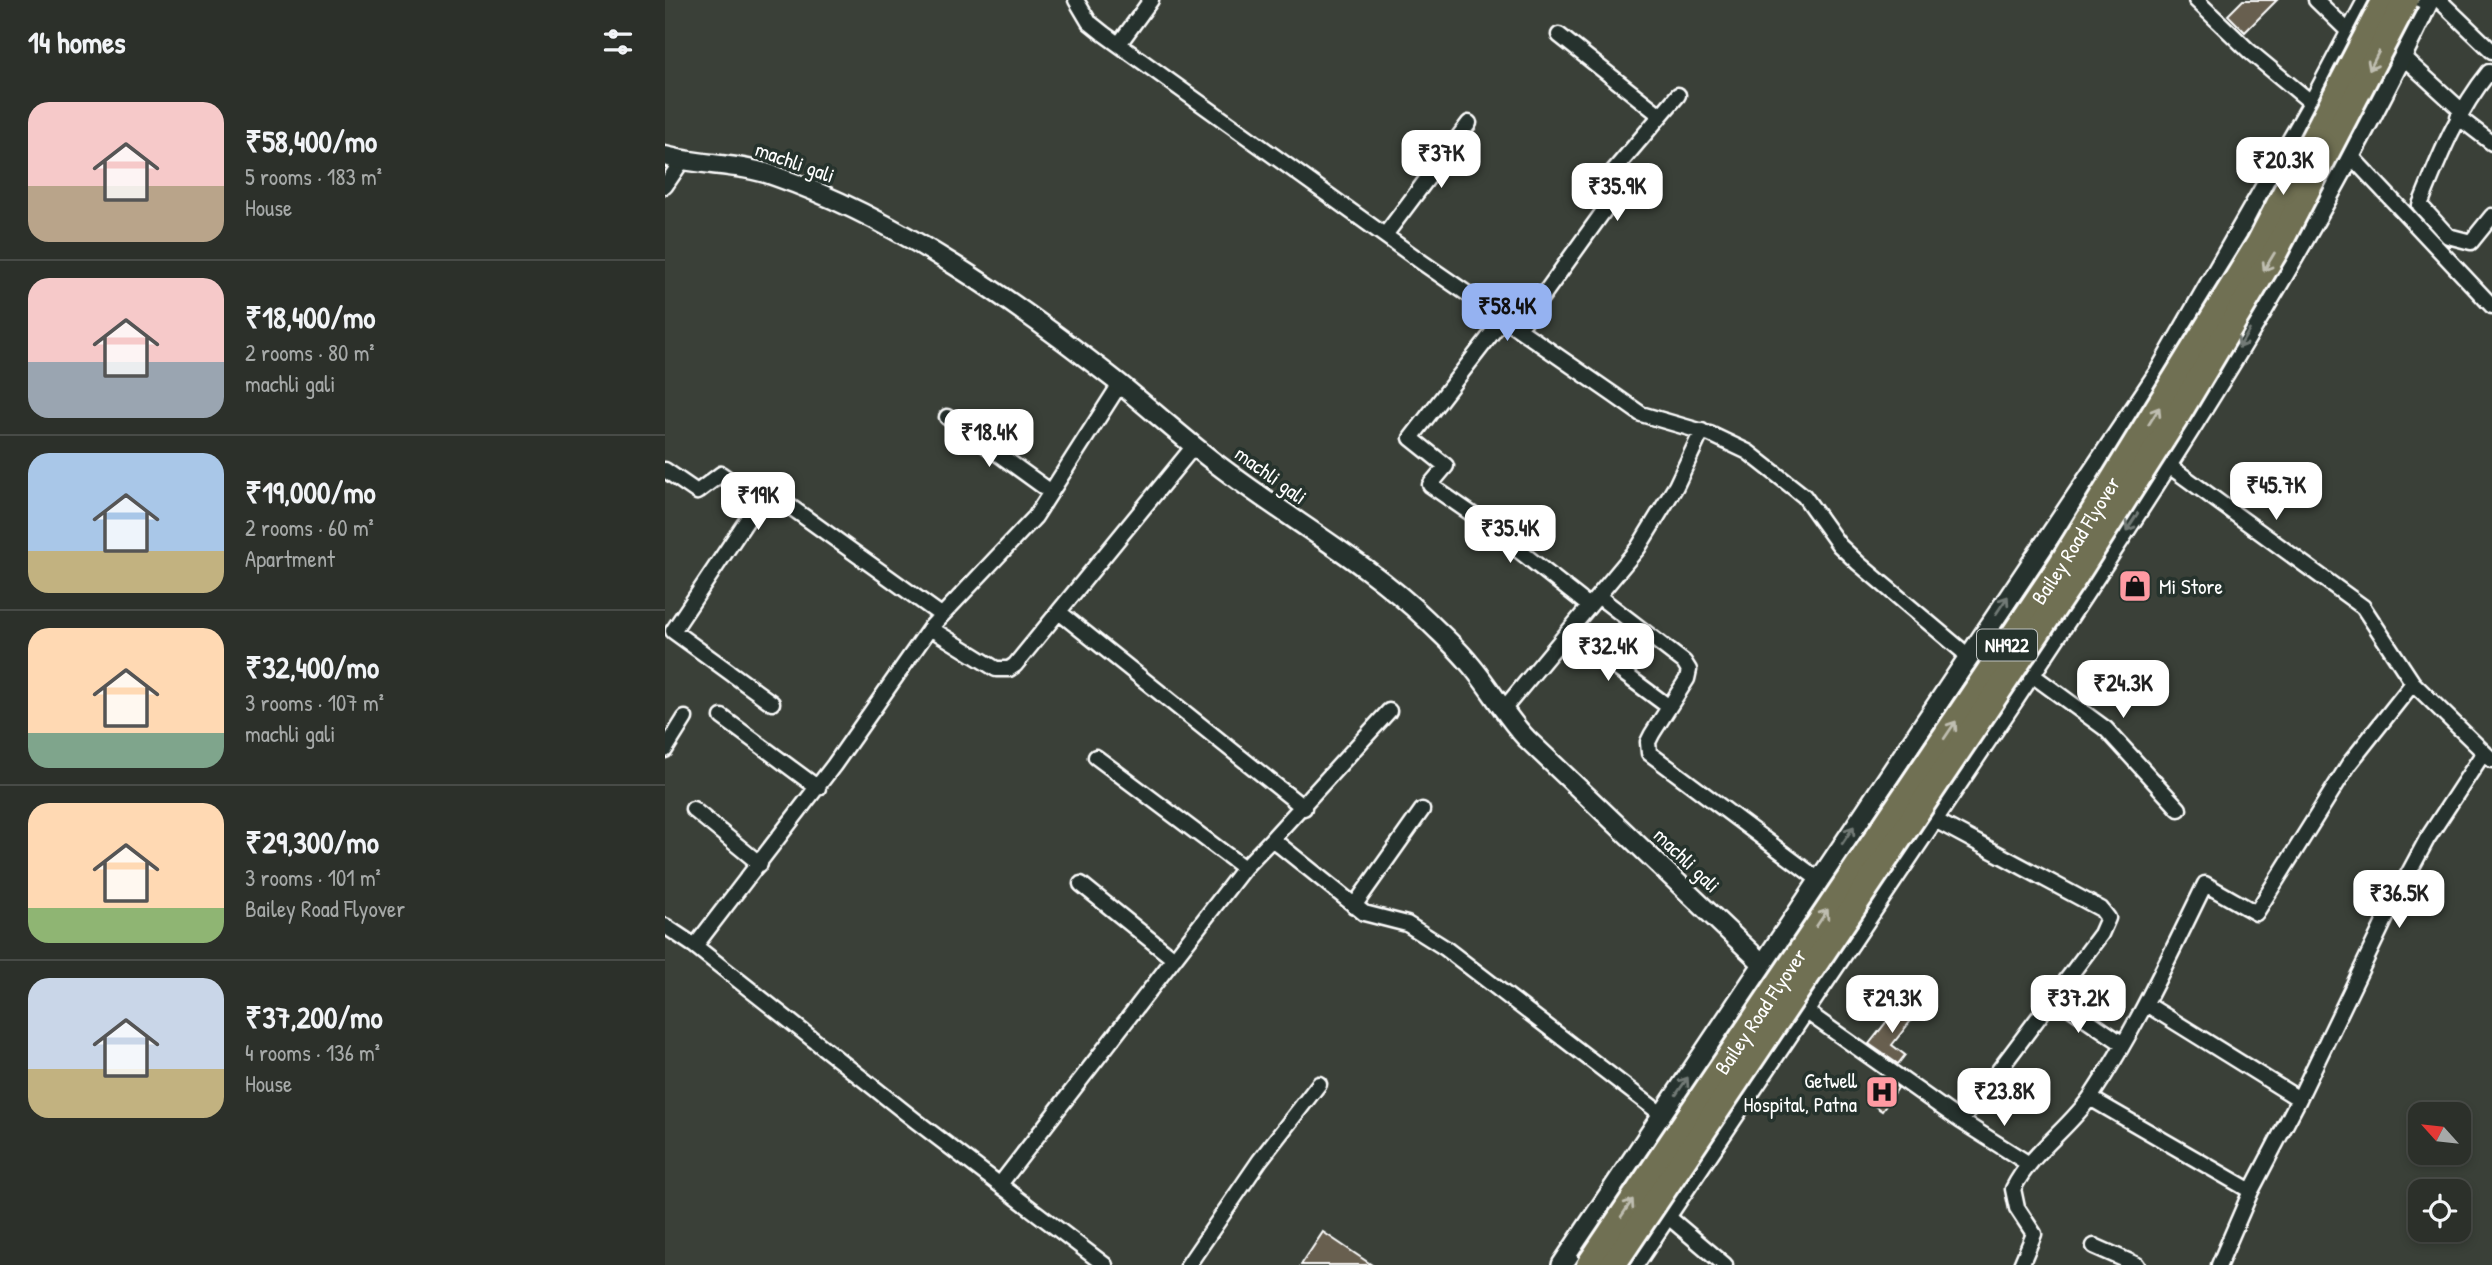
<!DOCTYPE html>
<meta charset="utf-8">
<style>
:root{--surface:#2c302a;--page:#343832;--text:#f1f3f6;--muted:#a6a9a8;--line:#484b47;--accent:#95b2f1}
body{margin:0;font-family:"Patrick Hand",sans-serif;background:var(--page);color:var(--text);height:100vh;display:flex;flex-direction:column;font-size:26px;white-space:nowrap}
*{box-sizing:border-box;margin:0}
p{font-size:23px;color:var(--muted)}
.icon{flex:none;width:38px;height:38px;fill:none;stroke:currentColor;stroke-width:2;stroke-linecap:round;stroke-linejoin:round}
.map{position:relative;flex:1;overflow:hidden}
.drawer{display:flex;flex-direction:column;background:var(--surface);width:665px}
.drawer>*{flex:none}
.needle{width:46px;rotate:297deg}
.tools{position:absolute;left:1743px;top:1102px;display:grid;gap:14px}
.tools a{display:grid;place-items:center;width:63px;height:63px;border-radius:14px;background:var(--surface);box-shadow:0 4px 10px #0003,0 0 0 2px var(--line);font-size:35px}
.price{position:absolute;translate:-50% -60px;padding:0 16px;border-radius:14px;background:#fff;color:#222;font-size:23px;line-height:46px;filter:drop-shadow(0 2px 4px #0008)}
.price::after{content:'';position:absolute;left:50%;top:42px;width:21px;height:16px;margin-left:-10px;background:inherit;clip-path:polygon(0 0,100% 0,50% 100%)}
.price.on{background:var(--accent);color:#111}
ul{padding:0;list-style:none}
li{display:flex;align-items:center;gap:21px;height:175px;padding:0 28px}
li+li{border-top:2px solid var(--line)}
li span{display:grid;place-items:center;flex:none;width:196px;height:140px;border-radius:21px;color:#555}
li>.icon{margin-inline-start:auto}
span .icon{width:84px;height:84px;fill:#fffc;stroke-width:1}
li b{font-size:30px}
h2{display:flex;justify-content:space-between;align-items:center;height:84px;padding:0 28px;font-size:30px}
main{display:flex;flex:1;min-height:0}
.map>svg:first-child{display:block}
.building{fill:#675f50;stroke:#fff;stroke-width:2}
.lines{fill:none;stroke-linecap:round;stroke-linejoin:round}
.minor-casing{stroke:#fff;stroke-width:19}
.tertiary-casing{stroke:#fff;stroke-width:23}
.secondary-casing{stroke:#fff;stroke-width:24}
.minor{stroke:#26332d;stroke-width:14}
.tertiary{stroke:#26332d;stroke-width:18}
.secondary{stroke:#26332d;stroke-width:19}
.trunk-bridge-casing{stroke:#fff;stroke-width:30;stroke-linecap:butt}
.trunk-bridge{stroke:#706f52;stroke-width:24}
.oneway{stroke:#bfbeb1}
.oneway2{stroke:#727a76}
.labels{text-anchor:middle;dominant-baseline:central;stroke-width:7;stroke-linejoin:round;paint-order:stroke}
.shield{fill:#26332d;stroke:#bec2c0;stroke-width:2}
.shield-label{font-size:19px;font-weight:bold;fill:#fff}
.street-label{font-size:21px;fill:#fff;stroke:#26332d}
.poi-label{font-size:21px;fill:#fff;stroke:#26332d;text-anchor:start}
</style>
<main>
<section class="drawer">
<h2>14 homes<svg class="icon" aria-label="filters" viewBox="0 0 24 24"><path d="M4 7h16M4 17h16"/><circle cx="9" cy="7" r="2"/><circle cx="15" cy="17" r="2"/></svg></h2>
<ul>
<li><span style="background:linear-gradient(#f6c9c9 60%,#b9a48a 0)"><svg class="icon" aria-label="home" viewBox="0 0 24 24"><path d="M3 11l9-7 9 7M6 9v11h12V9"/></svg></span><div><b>₹58,400/mo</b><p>5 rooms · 183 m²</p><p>House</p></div></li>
<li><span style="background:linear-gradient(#f6c9c9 60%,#9aa5b1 0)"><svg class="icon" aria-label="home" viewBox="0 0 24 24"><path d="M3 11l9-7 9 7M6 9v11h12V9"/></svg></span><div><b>₹18,400/mo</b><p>2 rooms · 80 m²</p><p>machli gali</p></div></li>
<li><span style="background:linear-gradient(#a9c7e8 70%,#c2b280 0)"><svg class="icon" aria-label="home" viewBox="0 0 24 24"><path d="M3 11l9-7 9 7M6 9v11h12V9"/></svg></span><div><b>₹19,000/mo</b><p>2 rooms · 60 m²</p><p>Apartment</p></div></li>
<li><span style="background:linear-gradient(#ffd9b3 75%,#7fa58c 0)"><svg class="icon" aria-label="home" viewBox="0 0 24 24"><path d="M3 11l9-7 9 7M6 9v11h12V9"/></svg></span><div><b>₹32,400/mo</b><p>3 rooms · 107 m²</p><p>machli gali</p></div></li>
<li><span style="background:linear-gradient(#ffd9b3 75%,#8fb573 0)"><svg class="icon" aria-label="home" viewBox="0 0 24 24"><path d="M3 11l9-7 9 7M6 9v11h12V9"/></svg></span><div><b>₹29,300/mo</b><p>3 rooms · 101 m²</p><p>Bailey Road Flyover</p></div></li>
<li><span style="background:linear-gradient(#c9d6e8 65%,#c2b280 0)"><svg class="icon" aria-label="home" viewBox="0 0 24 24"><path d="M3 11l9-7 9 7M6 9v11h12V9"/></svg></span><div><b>₹37,200/mo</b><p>4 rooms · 136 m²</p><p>House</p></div></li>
</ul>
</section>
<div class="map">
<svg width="1827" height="1265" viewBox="0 0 1827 1265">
<rect width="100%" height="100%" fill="#3a4038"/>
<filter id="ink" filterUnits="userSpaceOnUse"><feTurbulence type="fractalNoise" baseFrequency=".0143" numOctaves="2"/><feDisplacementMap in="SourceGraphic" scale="14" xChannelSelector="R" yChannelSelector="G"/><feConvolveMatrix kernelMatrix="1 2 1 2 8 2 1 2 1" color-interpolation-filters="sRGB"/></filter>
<g filter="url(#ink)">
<path class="building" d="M 1578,0 L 1612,0 L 1580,32 L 1563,15 Z
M 1233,1007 L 1248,1018 L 1227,1045 L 1240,1055 L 1233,1064 L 1204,1044 Z
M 1217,1077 L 1233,1088 L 1217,1111 L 1201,1100 Z
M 658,1232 L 707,1265 L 636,1265 Z"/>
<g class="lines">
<defs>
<path id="minor" d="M 411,0 L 424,22 L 439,34 L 758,263 L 949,395 L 976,414 L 1045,434 L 1083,452 L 1139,496 L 1174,545 L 1193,563 L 1327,676
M 1531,0 L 1584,51 L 1648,104
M 1651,0 L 1685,33
M 1774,0 L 1827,51
M 894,35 L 995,115
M 454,44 L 486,0
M 1738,57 L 1797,111
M 1827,75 L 1824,72 C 1791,113 1774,158 1755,205 L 1783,236 L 1806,242 L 1827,216
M 1793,117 L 1827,143
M 1684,154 L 1827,306
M 0,186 L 17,161
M 720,235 L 804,123
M 838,319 L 746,438 L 781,466 L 765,485 L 814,519 L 924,606
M 854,329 L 946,201 L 949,193 L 942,181 L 945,175 L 1013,95
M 282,417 L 386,492
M 1496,460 L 1698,607 L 1748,683
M 0,470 L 32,492 L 56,474 L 93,500
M 933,596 L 1019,662 L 1024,670 L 1022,679 L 987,734 L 983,742 L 984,753 L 1154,880
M 394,612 L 639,808
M 265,628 L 331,669 L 344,669 L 350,665 L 529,446
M 903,632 L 1004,707
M 1366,674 L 1441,729 L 1514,809
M 107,703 L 8,631 L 102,490 L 276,615
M 837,711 L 973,548 L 1011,486 L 1037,431
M 57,717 L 153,788
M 0,750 L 20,718
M 431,757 L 579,868
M 28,809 L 95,864
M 607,839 L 724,711
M 416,884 L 509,959
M 689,906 L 757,810
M 0,926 L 30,946 L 251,1121 L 440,1265
M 30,946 L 169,765 L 265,628 L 370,517 L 455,384
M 1389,997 L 1458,1044
M 1481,1004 L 1634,1099 L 1586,1191 L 1554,1265
M 1139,1010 L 1296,1121 L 1436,934 L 1443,918 L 1436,909 L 1268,819
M 1425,1098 L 1586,1191
M 1634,1099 L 1732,895 L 1762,839 L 1819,752
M 1296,1121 L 1364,1164
M 336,1183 L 579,868 L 607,839 L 699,913 L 742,924 L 780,948 L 1021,1133
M 1001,1215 L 1060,1265
M 1429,1246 L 1472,1265
M 523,1265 L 595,1160 L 654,1084
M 1356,1265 L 1369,1234 L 1352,1208 L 1348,1189 C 1367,1151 1404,1129 1427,1095 C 1471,1029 1505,955 1540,884 L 1591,913 L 1684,764 L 1748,683 L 1827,760"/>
<path id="tertiary" d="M 0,156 C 36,166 74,163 110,176 C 234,219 352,303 455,384 C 488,411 520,440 553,465 C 622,518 701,561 763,621 C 777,635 792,648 804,663 C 825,687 840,716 862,739 L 1098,964"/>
<path id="secondary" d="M 897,1265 L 1494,373 L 1648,104 L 1703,0
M 968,1265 C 1095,1075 1224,887 1350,697 C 1500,472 1648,245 1764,0"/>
</defs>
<use href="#minor" class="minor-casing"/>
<use href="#tertiary" class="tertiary-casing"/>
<use href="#secondary" class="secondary-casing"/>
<use href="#minor" class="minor"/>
<use href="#tertiary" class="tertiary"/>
<use href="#secondary" class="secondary"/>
<defs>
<g id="trunk-bridge">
<path id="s1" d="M 924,1265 L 1395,566 L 1594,243 L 1720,0"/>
<path d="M 948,1265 L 1411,575 L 1512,416 L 1611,250 L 1741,0"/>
</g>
</defs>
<use href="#trunk-bridge" class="trunk-bridge-casing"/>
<use href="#trunk-bridge" class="trunk-bridge"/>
</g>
<defs><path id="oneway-shaft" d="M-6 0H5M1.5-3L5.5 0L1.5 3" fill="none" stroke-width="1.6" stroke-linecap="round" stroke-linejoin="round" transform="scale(1.75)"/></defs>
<g class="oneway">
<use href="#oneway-shaft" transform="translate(1709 61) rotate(117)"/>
<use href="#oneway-shaft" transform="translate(1604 262) rotate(121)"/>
<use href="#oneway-shaft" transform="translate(1489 416) rotate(-58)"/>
<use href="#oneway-shaft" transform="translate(1285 730) rotate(-56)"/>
<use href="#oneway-shaft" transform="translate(1157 918) rotate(-56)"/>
<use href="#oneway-shaft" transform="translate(962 1208) rotate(-56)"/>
</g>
<g class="oneway2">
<use href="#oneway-shaft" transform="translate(1579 339) rotate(121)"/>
<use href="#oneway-shaft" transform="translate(1467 522) rotate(123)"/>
<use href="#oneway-shaft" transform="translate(1337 605) rotate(-56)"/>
<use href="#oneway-shaft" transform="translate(1183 835) rotate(-56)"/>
<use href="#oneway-shaft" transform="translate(1017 1086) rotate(-56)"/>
</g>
</g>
<defs>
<symbol id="shop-square" viewBox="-11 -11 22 22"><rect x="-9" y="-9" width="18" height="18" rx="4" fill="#ff9aa2" stroke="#26332d"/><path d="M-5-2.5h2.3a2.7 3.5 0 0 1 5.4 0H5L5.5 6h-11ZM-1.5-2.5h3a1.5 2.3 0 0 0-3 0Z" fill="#111"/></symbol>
<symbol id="hospital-square" viewBox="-11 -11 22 22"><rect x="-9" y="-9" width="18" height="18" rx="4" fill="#ff9aa2" stroke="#26332d"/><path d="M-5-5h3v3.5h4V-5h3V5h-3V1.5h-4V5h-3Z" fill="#111"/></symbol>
</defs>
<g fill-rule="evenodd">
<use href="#shop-square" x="1451" y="567" width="38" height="38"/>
<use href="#hospital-square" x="1198" y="1073" width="38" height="38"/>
</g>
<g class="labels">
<rect class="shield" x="1312" y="629.5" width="60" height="31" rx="5"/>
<g class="shield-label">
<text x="1342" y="645">NH922</text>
</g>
<g class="street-label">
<text transform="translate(130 162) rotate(20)">machli gali</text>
<text transform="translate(606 475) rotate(36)">machli gali</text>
<text stroke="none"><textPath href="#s1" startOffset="873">Bailey Road Flyover</textPath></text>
<text transform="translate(1022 860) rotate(44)">machli gali</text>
<text stroke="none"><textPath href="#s1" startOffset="306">Bailey Road Flyover</textPath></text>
</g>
<g class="poi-label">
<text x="1494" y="586">Mi Store</text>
<text x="1192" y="1080" text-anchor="end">Getwell<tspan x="1192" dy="24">Hospital, Patna</tspan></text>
</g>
</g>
</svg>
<div class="tools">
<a><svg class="needle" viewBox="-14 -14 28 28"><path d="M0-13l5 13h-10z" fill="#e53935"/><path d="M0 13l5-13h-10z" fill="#a6a9a8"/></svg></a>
<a><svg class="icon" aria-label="locate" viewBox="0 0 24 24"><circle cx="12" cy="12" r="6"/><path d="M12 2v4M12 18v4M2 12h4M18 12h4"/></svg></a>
</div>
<b class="price" style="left:776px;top:190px">₹37K</b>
<b class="price" style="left:1618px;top:197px">₹20.3K</b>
<b class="price" style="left:952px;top:223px">₹35.9K</b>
<b class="price on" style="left:842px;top:343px">₹58.4K</b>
<b class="price" style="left:324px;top:469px">₹18.4K</b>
<b class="price" style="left:1611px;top:522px">₹45.7K</b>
<b class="price" style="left:93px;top:532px">₹19K</b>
<b class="price" style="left:845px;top:565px">₹35.4K</b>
<b class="price" style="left:943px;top:683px">₹32.4K</b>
<b class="price" style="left:1458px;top:720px">₹24.3K</b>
<b class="price" style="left:1734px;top:930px">₹36.5K</b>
<b class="price" style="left:1227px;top:1035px">₹29.3K</b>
<b class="price" style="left:1413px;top:1035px">₹37.2K</b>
<b class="price" style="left:1339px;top:1128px">₹23.8K</b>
</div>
</main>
